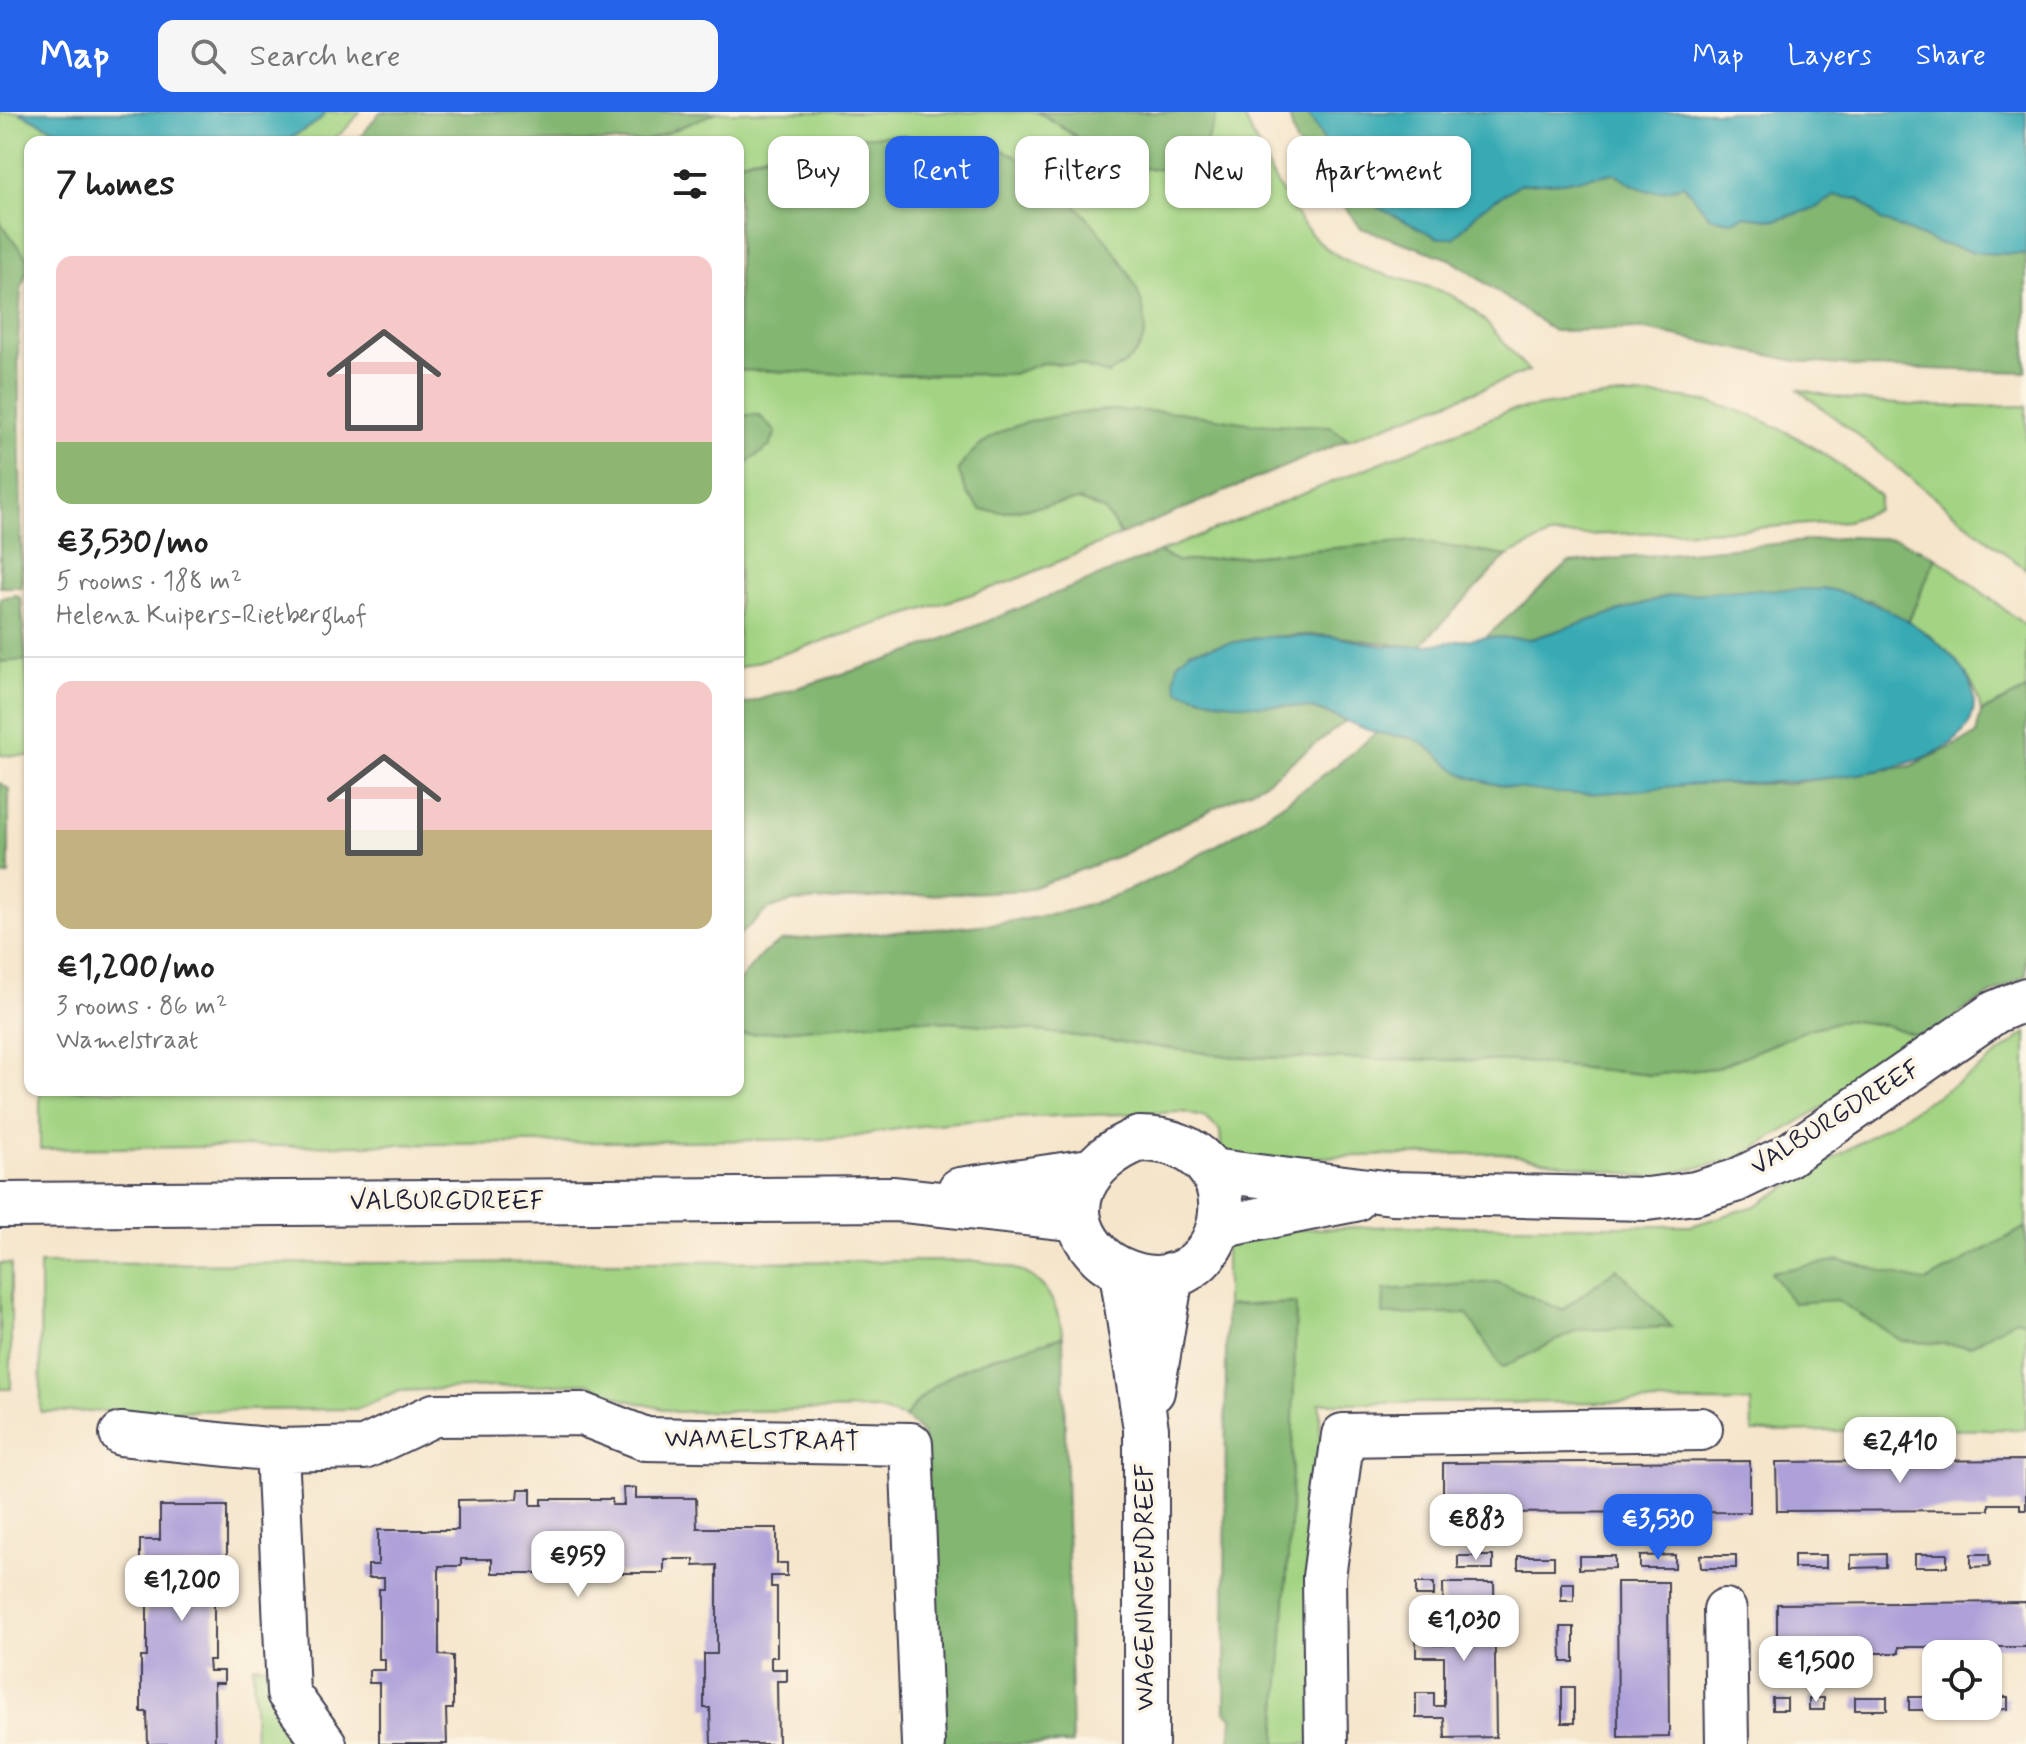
<!DOCTYPE html>
<meta charset="utf-8">
<style>
:root{--surface:#fff;--page:#f6f6f6;--text:#222;--muted:#767676;--line:#e0e0e0;--accent:#2563eb}
body{margin:0;font-family:Mynerve,sans-serif;background:var(--page);color:var(--text);height:100vh;display:flex;flex-direction:column;font-size:30px;white-space:nowrap}
*{box-sizing:border-box;margin:0}
p{font-size:26px;color:var(--muted)}
.icon{flex:none;width:44px;height:44px;fill:none;stroke:currentColor;stroke-width:2;stroke-linecap:round;stroke-linejoin:round}
.map{position:relative;flex:1;overflow:hidden}
.sheet{position:absolute;left:24px;top:24px;width:720px;height:960px;display:flex;flex-direction:column;background:var(--surface);border-radius:16px;box-shadow:0 2px 6px #0004}
.sheet>*{flex:none}
.top-card{position:absolute;left:768px;top:24px;width:760px;height:72px;display:flex;gap:16px}
.tools{position:absolute;left:1922px;top:1528px;display:grid;gap:16px}
.tools a{display:grid;place-items:center;width:80px;height:80px;border-radius:16px;background:var(--surface);box-shadow:0 2px 6px #0004;font-size:40px}
.price{position:absolute;translate:-50% -68px;padding:0 18px;border-radius:16px;background:#fff;color:#222;font-size:26px;line-height:52px;filter:drop-shadow(0 2px 4px #0008)}
.price::after{content:'';position:absolute;left:50%;top:48px;width:24px;height:18px;margin-left:-12px;background:inherit;clip-path:polygon(0 0,100% 0,50% 100%)}
.price.on{background:var(--accent);color:#fff}
ul{padding:0;list-style:none}
li{display:grid;align-content:center;gap:16px;height:424px;padding:0 32px}
li+li{border-top:2px solid var(--line)}
li span{display:grid;place-items:center;height:248px;border-radius:16px;color:#555}
li>.icon{margin-inline-start:auto}
span .icon{width:144px;height:144px;fill:#fffc;stroke-width:1}
li b{font-size:34px}
h2{display:flex;justify-content:space-between;align-items:center;height:96px;padding:0 32px;font-size:34px}
.pill{padding:0 28px;border-radius:16px;background:var(--surface);box-shadow:0 2px 6px #0004;font-size:28px;line-height:72px}
.pill.on{background:var(--accent);color:#fff}
header{display:flex;align-items:center;gap:48px;box-sizing:border-box;height:112px;padding:0 40px;background:var(--accent);color:#fff}
header strong{font-size:38px}
nav{display:flex;gap:44px;margin-inline-start:auto;font-size:28px}
.search{width:560px;height:72px;background:var(--page);display:flex;align-items:center;gap:20px;box-sizing:border-box;padding:0 28px;border-radius:16px;color:var(--muted);font-size:30px}
.map>svg:first-child{display:block}
.green{fill:#a3d483;stroke:#627b5f;stroke-width:2}
.forest{fill:#82b671;stroke:#526c56;stroke-width:2}
.water{fill:#39aab4;stroke:#2e6678;stroke-width:2}
.building{fill:#aea1d9}
.lines{fill:none;stroke-linecap:round;stroke-linejoin:round}
.street-casing{stroke:#423f51;stroke-width:46}
.secondary-casing{stroke:#423f51;stroke-width:48}
.street{stroke:#fff;stroke-width:42}
.secondary{stroke:#fff;stroke-width:44}
.labels{text-anchor:middle;dominant-baseline:central;stroke-width:7;stroke-linejoin:round;paint-order:stroke}
.street-label{font-size:26px;fill:#22223b;stroke:#fcf5e5}
</style>
<header>
<strong>Map</strong>
<div class="search"><svg class="icon" aria-label="search" viewBox="0 0 24 24"><circle cx="10" cy="10" r="6"/><path d="M15 15l6 6"/></svg>Search here</div>
<nav><a>Map</a><a>Layers</a><a>Share</a></nav>
</header>
<div class="map">
<svg width="2026" height="1632" viewBox="0 0 2026 1632">
<rect width="100%" height="100%" fill="#fcf5e5"/>
<filter id="ink" filterUnits="userSpaceOnUse"><feTurbulence type="fractalNoise" baseFrequency=".0125" numOctaves="2"/><feDisplacementMap in="SourceGraphic" scale="16" xChannelSelector="R" yChannelSelector="G"/><feConvolveMatrix kernelMatrix="1 2 1 2 8 2 1 2 1" color-interpolation-filters="sRGB"/></filter>
<filter id="wash" filterUnits="userSpaceOnUse"><feTurbulence type="fractalNoise" baseFrequency=".006" numOctaves="4" result="noise"/><feDisplacementMap in="SourceGraphic" scale="32" xChannelSelector="R" yChannelSelector="G"/><feGaussianBlur stdDeviation="1.8" result="paint"/><feColorMatrix in="noise" values="0 0 0 0 0 0 0 0 0 0 0 0 0 0 0 0 0 1.4 0 .05"/><feComposite in="paint" operator="in"/></filter>
<g filter="url(#wash)">
<rect width="100%" height="100%" fill="#f5e5cb"/>
<path class="green" d="M 0,0 L 18,0 L 81,30 L 30,30 L 30,150 L 0,110 Z
M 326,0 L 360,0 C 333,36 326,30 284,30 L 319,9 Z
M 717,0 L 1037,0 C 1064,12 1086,37 1109,47 C 1120,52 1135,52 1146,54 C 1194,63 1204,42 1217,0 L 1242,0 C 1262,43 1280,86 1311,122 C 1347,163 1404,162 1450,183 C 1481,197 1506,235 1529,259 L 1348,328 L 1330,314 L 1254,312 L 981,397 L 1004,400 L 1079,388 L 1105,399 L 1121,423 L 1010,470 L 738,556 L 738,357 L 748,351 L 759,303 L 738,303 L 738,258 L 883,263 L 1012,262 L 1043,250 L 1079,253 L 1108,262 L 1014,42 C 910,21 841,17 738,50 L 738,30 L 645,30 Z
M 1797,277 C 1873,295 1948,296 2026,294 L 2026,457 C 1948,399 1876,335 1797,277 Z
M 1610,284 C 1634,284 1660,283 1684,286 C 1760,296 1822,337 1880,384 L 1877,398 L 1847,409 L 1732,418 L 1549,424 L 1507,444 L 1415,429 L 1178,450 L 1159,440 L 1508,299 Z
M 1936,445 L 2026,514 L 2026,578 L 1981,600 C 1976,562 1941,528 1908,510 Z
M 26,548 L 30,644 L 0,643 L 0,550 Z
M 914,907 L 1007,915 L 1235,945 L 1513,949 L 1651,963 L 1716,956 L 1809,917 L 1845,908 L 1885,913 L 1927,927 L 1900,948 L 1739,1046 L 1652,1066 L 1501,1041 L 1222,1047 L 1220,1019 L 1206,1006 L 1183,1000 C 1070,1005 954,1002 844,1027 L 40,1037 L 40,978 L 738,978 L 738,923 Z
M 2026,921 L 2026,1317 L 1752,1320 L 1751,1290 L 1320,1291 L 1321,1632 L 1276,1632 L 1296,1191 L 1226,1194 L 1226,1120 L 1398,1114 L 1691,1114 L 1755,1094 L 1972,962 Z
M 977,1149 C 1032,1156 1053,1169 1063,1224 C 1005,1244 940,1251 905,1306 L 876,1297 L 676,1300 L 623,1287 L 587,1271 L 400,1279 L 357,1297 L 41,1300 L 40,1152 Z
M 0,1151 L 11,1152 L 11,1277 L 0,1277 Z
M 253,1553 L 269,1554 L 304,1632 L 255,1632 Z"/>
<path class="forest" d="M 380,0 L 717,0 L 645,30 L 357,30 Z
M 1037,0 L 1217,0 C 1207,37 1193,61 1152,57 C 1138,56 1122,53 1110,47 C 1084,35 1064,12 1037,0 Z
M 1288,0 L 1307,0 L 1337,50 L 1454,126 L 1481,97 L 1520,72 L 1562,70 L 1614,61 C 1641,79 1653,85 1684,73 L 1710,105 L 1731,109 L 1745,104 L 1777,108 L 1815,96 L 1835,84 L 1860,87 L 1881,108 L 1937,131 L 1979,141 L 2026,142 L 2026,260 L 1862,255 L 1797,249 L 1641,217 L 1554,219 L 1450,147 L 1361,116 L 1296,31 Z
M 895,23 C 926,27 992,30 1016,44 C 1060,69 1170,178 1140,235 C 1133,248 1120,255 1108,262 L 1079,253 L 1043,251 L 1012,262 L 883,263 L 738,258 L 738,50 L 831,26 Z
M 0,110 L 30,150 L 21,178 L 18,229 L 22,475 L 0,475 Z
M 1105,298 L 1178,300 L 1254,312 L 1330,314 L 1348,328 L 1121,423 L 1105,399 L 1080,388 L 1003,400 L 981,398 L 967,381 L 958,358 C 991,307 1050,305 1105,298 Z
M 738,303 L 759,303 L 776,320 L 770,334 L 738,357 Z
M 1851,425 L 1897,427 L 1936,445 L 1908,510 L 1871,488 L 1668,484 L 1531,527 L 1486,525 L 1568,451 Z
M 1415,429 L 1507,444 L 1420,534 C 1390,534 1363,527 1333,524 C 1285,519 1237,530 1190,539 L 1179,579 L 1214,589 L 1311,596 L 1346,609 L 1264,671 L 1121,743 L 1026,778 L 791,790 L 767,798 L 738,824 L 738,594 L 901,544 L 1159,440 L 1179,450 Z
M 16,483 L 21,487 L 26,548 L 0,550 L 0,486 Z
M 2026,578 L 2026,864 L 1970,894 L 1927,927 L 1885,913 L 1845,908 L 1809,917 L 1716,956 L 1651,963 L 1513,949 L 1235,945 L 1007,915 L 914,907 L 738,923 L 738,870 L 762,842 L 781,829 C 872,819 964,820 1054,802 C 1156,781 1297,689 1376,621 L 1416,627 L 1464,662 L 1703,672 L 1785,672 L 1911,654 L 1976,623 L 1981,600 Z
M 0,671 L 9,677 L 9,763 L 0,763 Z
M 2026,1115 L 2026,1210 L 2016,1207 L 1970,1234 L 1902,1229 L 1837,1188 L 1793,1191 L 1771,1160 L 1840,1148 L 1926,1170 Z
M 1617,1156 L 1672,1215 L 1578,1218 L 1502,1256 L 1467,1202 L 1383,1203 L 1384,1178 L 1497,1170 L 1562,1198 Z
M 1296,1191 L 1291,1399 L 1276,1632 L 1230,1632 L 1232,1606 L 1225,1599 L 1226,1194 Z
M 1063,1224 L 1072,1632 L 928,1632 L 922,1321 L 905,1306 C 940,1251 1005,1244 1063,1224 Z"/>
<path class="water" d="M 18,0 L 326,0 L 319,9 L 284,30 L 81,30 Z
M 1307,0 L 2026,0 L 2026,142 L 1979,141 L 1937,131 L 1881,108 L 1859,87 L 1835,84 L 1815,96 L 1777,108 L 1745,104 L 1732,109 L 1710,105 L 1684,73 C 1652,85 1642,79 1614,61 L 1562,70 L 1520,72 L 1481,97 L 1454,126 L 1438,126 L 1377,95 L 1337,50 Z
M 1829,477 C 1881,490 1932,516 1965,560 C 2026,676 1758,670 1702,672 C 1660,674 1618,682 1575,682 C 1547,681 1487,674 1463,662 C 1447,653 1435,638 1419,629 C 1408,622 1391,624 1378,621 C 1355,616 1334,600 1310,596 C 1293,593 1273,594 1256,593 C 1229,592 1205,587 1179,579 L 1175,568 L 1178,550 L 1190,539 L 1261,525 L 1332,524 L 1384,534 L 1420,534 L 1486,525 L 1531,527 L 1668,484 L 1739,478 Z"/>
<g id="blocks">
<path class="building" d="M 2026,1348 L 2026,1398 L 2020,1398 L 2020,1392 L 1989,1392 L 1989,1398 L 1777,1399 L 1776,1350 Z
M 1750,1349 L 1750,1400 L 1443,1401 L 1443,1351 Z
M 623,1376 L 636,1376 L 636,1386 L 696,1386 L 697,1416 L 777,1416 L 777,1451 L 787,1451 L 787,1464 L 771,1464 L 771,1475 L 777,1475 L 777,1545 L 771,1545 L 771,1557 L 787,1557 L 787,1569 L 777,1569 L 778,1632 L 711,1632 L 710,1596 L 704,1596 L 704,1542 L 717,1542 L 717,1453 L 694,1454 L 694,1447 L 664,1447 L 664,1461 L 610,1461 L 610,1454 L 545,1454 L 545,1461 L 492,1461 L 492,1447 L 461,1447 L 461,1454 L 439,1454 L 439,1543 L 453,1544 L 453,1597 L 446,1597 L 447,1632 L 379,1632 L 379,1571 L 369,1571 L 369,1558 L 385,1558 L 385,1547 L 379,1547 L 379,1477 L 384,1477 L 384,1466 L 368,1466 L 368,1453 L 378,1453 L 378,1418 L 458,1418 L 458,1388 L 518,1387 L 519,1377 L 531,1377 L 531,1393 L 542,1393 L 542,1387 L 612,1387 L 612,1393 L 624,1393 Z
M 160,1394 L 227,1394 L 227,1456 L 224,1456 L 224,1467 L 208,1467 L 208,1478 L 214,1478 L 214,1548 L 208,1548 L 209,1559 L 224,1559 L 224,1571 L 214,1571 L 215,1632 L 148,1632 L 147,1600 L 141,1600 L 141,1545 L 147,1545 L 147,1481 L 140,1481 L 140,1428 L 160,1428 Z
M 1886,1442 L 1886,1455 L 1851,1456 L 1851,1443 Z
M 1915,1442 L 1947,1442 L 1947,1455 L 1915,1455 Z
M 1971,1442 L 1989,1442 L 1990,1454 L 1971,1455 Z
M 1675,1443 L 1675,1456 L 1640,1456 L 1640,1444 Z
M 1700,1443 L 1736,1443 L 1736,1456 L 1701,1456 Z
M 1794,1443 L 1826,1443 L 1826,1456 L 1794,1456 Z
M 1458,1444 L 1493,1444 L 1493,1457 L 1458,1457 Z
M 1518,1444 L 1554,1444 L 1554,1457 L 1518,1457 Z
M 1579,1444 L 1615,1444 L 1615,1456 L 1579,1457 Z
M 1617,1470 L 1668,1470 L 1669,1624 L 1618,1625 Z
M 1416,1471 L 1434,1471 L 1434,1484 L 1416,1484 Z
M 1443,1471 L 1494,1471 L 1496,1625 L 1445,1626 L 1444,1606 L 1416,1606 L 1416,1581 L 1434,1581 L 1434,1594 L 1444,1594 L 1444,1545 L 1416,1545 L 1416,1521 L 1434,1521 L 1434,1533 L 1444,1533 Z
M 1561,1471 L 1574,1471 L 1574,1489 L 1561,1489 Z
M 2026,1490 L 2026,1535 L 1899,1535 L 1899,1541 L 1839,1541 L 1839,1535 L 1777,1536 L 1777,1492 Z
M 1561,1515 L 1574,1515 L 1574,1550 L 1562,1550 Z
M 1562,1575 L 1574,1575 L 1574,1611 L 1562,1611 Z
M 1855,1585 L 1887,1585 L 1887,1598 L 1855,1598 Z
M 1909,1585 L 1936,1585 L 1936,1594 L 1944,1594 L 1944,1598 L 1909,1598 Z
M 1988,1585 L 2008,1585 L 2008,1597 L 1973,1598 L 1973,1594 L 1988,1594 Z
M 1772,1586 L 1787,1586 L 1787,1598 L 1772,1598 Z
M 1809,1586 L 1824,1586 L 1824,1598 L 1809,1598 Z"/>
</g>
</g>
<g filter="url(#ink)">
<use href="#blocks" fill-opacity="0" stroke="#423f51" stroke-width="2"/>
<g class="lines">
<defs>
<path id="street" d="M 1211,1058 L 1392,1081 L 1647,1087 L 1695,1081 L 1735,1069 L 1787,1044 L 1995,900 L 2026,887
M 1219,1115 L 1355,1088
M 121,1322 L 277,1338 L 364,1336 L 434,1303 L 582,1302 L 646,1327 L 911,1332 L 923,1632
M 277,1338 L 288,1581 L 325,1632
M 1725,1498 L 1727,1632
M 1326,1632 L 1324,1465 L 1343,1323 L 1701,1317"/>
<path id="secondary" d="M 1139,1027 C 1265,1027 1231,1185 1139,1164 C 1124,1160 1112,1155 1101,1145 C 1053,1098 1087,1047 1139,1027 Z
M 960,1078 L 1090,1059
M 0,1093 L 894,1087 L 1079,1107
M 1122,1160 L 1146,1317 L 1146,1632
M 1152,1279 L 1171,1163"/>
</defs>
<use href="#street" class="street-casing"/>
<use href="#secondary" class="secondary-casing"/>
<use href="#street" class="street"/>
<use href="#secondary" class="secondary"/>
</g>
</g>
<g class="labels">
<g class="street-label">
<text transform="translate(1836 1006) rotate(-32)">VALBURGDREEF</text>
<text x="447" y="1090">VALBURGDREEF</text>
<text transform="translate(762 1329) rotate(1)">WAMELSTRAAT</text>
<text transform="translate(1146 1475) rotate(-90)">WAGENINGENDREEF</text>
</g>
</g>
</svg>
<div class="tools">
<a><svg class="icon" aria-label="locate" viewBox="0 0 24 24"><circle cx="12" cy="12" r="6"/><path d="M12 2v4M12 18v4M2 12h4M18 12h4"/></svg></a>
</div>
<b class="price" style="left:1900px;top:1373px">€2,410</b>
<b class="price" style="left:1476px;top:1450px">€883</b>
<b class="price on" style="left:1658px;top:1450px">€3,530</b>
<b class="price" style="left:578px;top:1487px">€959</b>
<b class="price" style="left:182px;top:1511px">€1,200</b>
<b class="price" style="left:1464px;top:1551px">€1,030</b>
<b class="price" style="left:1816px;top:1592px">€1,500</b>
<div class="top-card">
<a class="pill">Buy</a>
<a class="pill on">Rent</a>
<a class="pill">Filters</a>
<a class="pill">New</a>
<a class="pill">Apartment</a>
</div>
<section class="sheet">
<h2>7 homes<svg class="icon" aria-label="filters" viewBox="0 0 24 24"><path d="M4 7h16M4 17h16"/><circle cx="9" cy="7" r="2"/><circle cx="15" cy="17" r="2"/></svg></h2>
<ul>
<li><span style="background:linear-gradient(#f6c9c9 75%,#8fb573 0)"><svg class="icon" aria-label="home" viewBox="0 0 24 24"><path d="M3 11l9-7 9 7M6 9v11h12V9"/></svg></span><div><b>€3,530/mo</b><p>5 rooms · 188 m²</p><p>Helena Kuipers-Rietberghof</p></div></li>
<li><span style="background:linear-gradient(#f6c9c9 60%,#c2b280 0)"><svg class="icon" aria-label="home" viewBox="0 0 24 24"><path d="M3 11l9-7 9 7M6 9v11h12V9"/></svg></span><div><b>€1,200/mo</b><p>3 rooms · 86 m²</p><p>Wamelstraat</p></div></li>
</ul>
</section>
</div>
